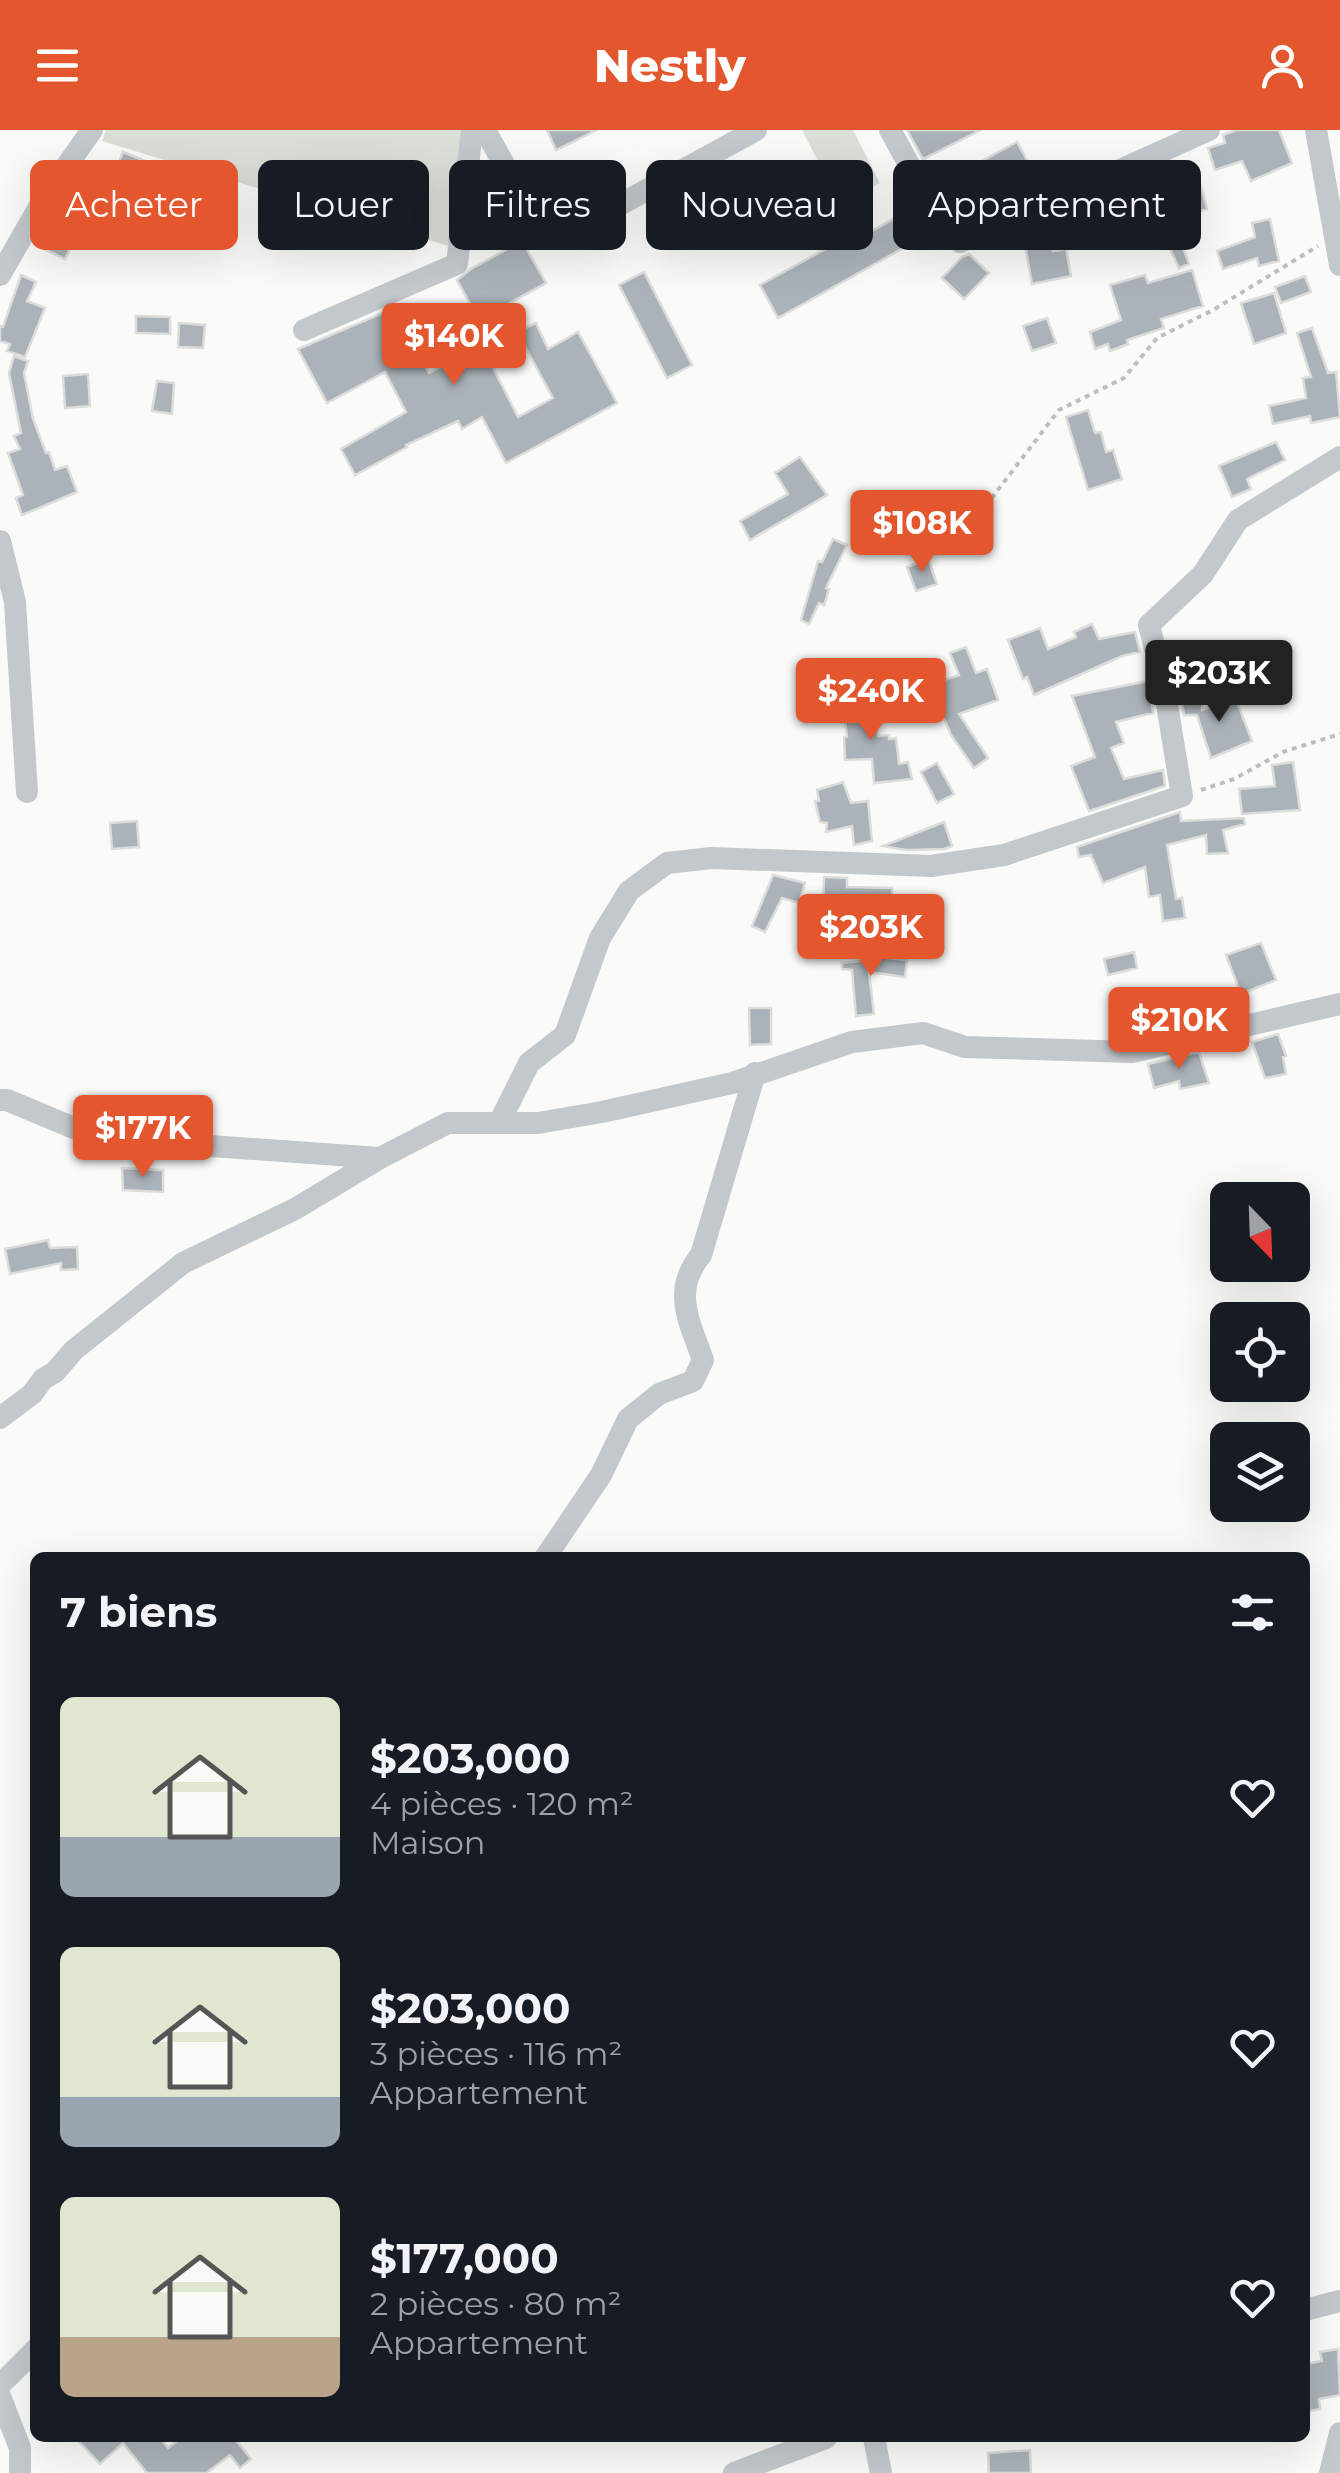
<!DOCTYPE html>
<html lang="fr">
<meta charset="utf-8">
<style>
:root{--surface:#171b24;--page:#242831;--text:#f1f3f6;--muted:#9ea1a6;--accent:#e4572e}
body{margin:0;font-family:Montserrat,sans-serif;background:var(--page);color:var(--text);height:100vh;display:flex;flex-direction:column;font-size:38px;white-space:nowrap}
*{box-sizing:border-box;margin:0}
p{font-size:32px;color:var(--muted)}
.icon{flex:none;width:55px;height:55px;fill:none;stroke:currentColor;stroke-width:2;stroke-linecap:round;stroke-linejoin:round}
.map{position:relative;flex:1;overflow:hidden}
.details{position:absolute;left:30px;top:1422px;width:1280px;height:890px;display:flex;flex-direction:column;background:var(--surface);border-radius:15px;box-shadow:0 10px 40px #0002}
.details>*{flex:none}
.banner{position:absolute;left:30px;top:30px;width:1280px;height:90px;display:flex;gap:20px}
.needle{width:65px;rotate:157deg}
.controls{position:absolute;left:1210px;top:1052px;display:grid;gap:20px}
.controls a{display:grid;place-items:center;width:100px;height:100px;border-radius:15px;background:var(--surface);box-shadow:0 10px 40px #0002;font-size:50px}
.price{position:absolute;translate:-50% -85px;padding:0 22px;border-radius:10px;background:var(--accent);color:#fff;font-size:32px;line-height:65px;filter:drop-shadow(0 2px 5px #0008)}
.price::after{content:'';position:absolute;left:50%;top:60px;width:30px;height:22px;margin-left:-15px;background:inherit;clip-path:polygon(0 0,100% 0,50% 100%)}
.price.on{background:#222;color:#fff}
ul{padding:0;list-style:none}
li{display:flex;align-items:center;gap:30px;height:250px;padding:0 30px}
li span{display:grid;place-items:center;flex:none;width:280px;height:200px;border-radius:15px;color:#555}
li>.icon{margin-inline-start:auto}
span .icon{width:120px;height:120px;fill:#fffc;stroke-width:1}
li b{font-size:42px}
h2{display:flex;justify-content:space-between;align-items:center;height:120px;padding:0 30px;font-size:42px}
.chip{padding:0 35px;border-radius:15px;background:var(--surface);box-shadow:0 10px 40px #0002;font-size:35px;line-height:90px}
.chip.on{background:var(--accent);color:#fff}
header{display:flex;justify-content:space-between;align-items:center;height:130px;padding:0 30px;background:var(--accent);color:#fff;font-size:45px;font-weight:800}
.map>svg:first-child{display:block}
.green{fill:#dadfd7}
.building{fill:#aab3b9;stroke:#dcdcda;stroke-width:2.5}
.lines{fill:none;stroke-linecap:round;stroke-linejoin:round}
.path{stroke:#bbbfc2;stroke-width:4;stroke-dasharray:5 5;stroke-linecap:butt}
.minor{stroke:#c3c8cc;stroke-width:22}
</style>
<header><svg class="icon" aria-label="menu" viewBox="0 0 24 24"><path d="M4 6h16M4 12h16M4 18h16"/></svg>Nestly<svg class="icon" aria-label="person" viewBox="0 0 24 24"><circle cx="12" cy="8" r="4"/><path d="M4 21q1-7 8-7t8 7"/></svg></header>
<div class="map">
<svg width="1340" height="2343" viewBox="0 0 1340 2343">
<rect width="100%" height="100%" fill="#fafaf8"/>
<path class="green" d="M 106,0 L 466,0 L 462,120 L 102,11 Z
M 802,0 L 853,0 L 880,53 L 840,74 Z"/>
<path class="building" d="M 547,0 L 597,0 L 556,20 Z
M 907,0 L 981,0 L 923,29 Z
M 1237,0 L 1279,0 L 1292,33 L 1251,51 L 1242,31 L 1215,40 L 1208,18 L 1225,13 L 1223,5 Z
M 1017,12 L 1035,45 L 956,89 L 938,55 Z
M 123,22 L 157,36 L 159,32 L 174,38 L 170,47 L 185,53 L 180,66 L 132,49 L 127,64 L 109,57 Z
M 708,55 L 724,84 L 662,117 L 647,88 L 663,79 L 659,71 L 674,63 L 679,71 Z
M 1201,56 L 1207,79 L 1161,92 L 1154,70 Z
M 915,77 L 930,103 L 778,188 L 760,155 L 851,105 L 854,111 Z
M 55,79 L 84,90 L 65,129 L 35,115 Z
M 1270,89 L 1279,131 L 1259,136 L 1257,128 L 1223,139 L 1217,121 L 1255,107 L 1252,93 Z
M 1173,91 L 1189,134 L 1179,138 L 1160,97 Z
M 522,111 L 546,153 L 479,190 L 457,150 L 471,139 Z
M 1051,112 L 1053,121 L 1066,119 L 1071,146 L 1032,154 L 1025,115 Z
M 969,124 L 989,143 L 964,169 L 942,148 L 962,127 Z
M 1192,140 L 1203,176 L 1161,189 L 1164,198 L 1127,210 L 1128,214 L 1110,221 L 1108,214 L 1095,219 L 1090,202 L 1121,190 L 1110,155 L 1145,145 L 1148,153 Z
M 644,142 L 692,235 L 667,248 L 619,155 Z
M 21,145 L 36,152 L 27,171 L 45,178 L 25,227 L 7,221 L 10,214 L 0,211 L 0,196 L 3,197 Z
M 1305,146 L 1311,162 L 1281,173 L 1275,157 Z
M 1274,163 L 1286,203 L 1254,214 L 1241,173 Z
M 394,178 L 429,243 L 482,216 L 518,287 L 553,268 L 517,202 L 536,193 L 548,219 L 578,202 L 617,273 L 506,333 L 482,287 L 462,299 L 458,291 L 406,315 L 407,317 L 355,345 L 341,319 L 406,282 L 385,242 L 327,273 L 298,219 Z
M 136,186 L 170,187 L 170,204 L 136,203 Z
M 1047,188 L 1056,213 L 1032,221 L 1023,196 Z
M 179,193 L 205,195 L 203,218 L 178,217 Z
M 1312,198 L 1328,243 L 1336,242 L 1340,287 L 1311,293 L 1310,286 L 1273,294 L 1269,276 L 1306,268 L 1303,248 L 1311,247 L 1297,203 Z
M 14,226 L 28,231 L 24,243 L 33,289 L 46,323 L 49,322 L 55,340 L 67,336 L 77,362 L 22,385 L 16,368 L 23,365 L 8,323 L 20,319 L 14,306 L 21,303 L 9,243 Z
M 88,244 L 90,276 L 65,278 L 63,246 Z
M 157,251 L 174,253 L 172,284 L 152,281 Z
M 1088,280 L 1095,303 L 1101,302 L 1106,322 L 1113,320 L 1122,349 L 1088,360 L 1066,287 Z
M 1276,312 L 1285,330 L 1247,349 L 1251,359 L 1232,367 L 1219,336 Z
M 800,327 L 827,365 L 750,410 L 740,391 L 788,364 L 775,343 Z
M 833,409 L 847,415 L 826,458 L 829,459 L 824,475 L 819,473 L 809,494 L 801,490 L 818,431 L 822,432 Z
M 928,429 L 937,454 L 916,461 L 907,437 Z
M 1092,494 L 1099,509 L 1135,502 L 1140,522 L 1122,526 L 1034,565 L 1027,547 L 1023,549 L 1008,510 L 1040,498 L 1048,519 L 1076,507 L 1074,502 Z
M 966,517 L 976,543 L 987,539 L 998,570 L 959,584 L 988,628 L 974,638 L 951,605 L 930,555 L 959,545 L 950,523 Z
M 1148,551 L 1153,583 L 1116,592 L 1124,613 L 1111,618 L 1124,649 L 1163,640 L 1165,656 L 1089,681 L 1071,636 L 1095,627 L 1072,566 Z
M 861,560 L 865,595 L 876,594 L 878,606 L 889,605 L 889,609 L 896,608 L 899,634 L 908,632 L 912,649 L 874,653 L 872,629 L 845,630 L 844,607 L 847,607 L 842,562 Z
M 1181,567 L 1203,567 L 1202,580 L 1236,569 L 1252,611 L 1211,628 L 1197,585 L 1184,585 Z
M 1293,632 L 1300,680 L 1242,684 L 1239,659 L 1275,656 L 1272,635 Z
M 937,633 L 954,664 L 937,673 L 921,642 Z
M 843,652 L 851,673 L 868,671 L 872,711 L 854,715 L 852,696 L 826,702 L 827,693 L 820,692 L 815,671 L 819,671 L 817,660 Z
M 1180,682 L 1181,691 L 1244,688 L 1245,694 L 1223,700 L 1228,723 L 1207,724 L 1206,705 L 1167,715 L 1176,769 L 1182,768 L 1185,788 L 1163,791 L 1160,765 L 1149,767 L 1145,737 L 1103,753 L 1091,725 L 1079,727 L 1077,717 Z
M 137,691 L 139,717 L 112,719 L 110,693 Z
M 944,692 L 952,716 L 944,719 L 906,720 L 883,716 Z
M 773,745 L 805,753 L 799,773 L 782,768 L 765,802 L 752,796 Z
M 824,747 L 847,748 L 847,757 L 892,758 L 893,789 L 857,788 L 857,781 L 823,779 Z
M 1261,813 L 1276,850 L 1241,864 L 1226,825 Z
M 1134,822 L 1137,838 L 1108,845 L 1104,829 Z
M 878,827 L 907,830 L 905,847 L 869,842 L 874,884 L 856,886 L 852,840 L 842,839 L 842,833 L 878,829 Z
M 749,878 L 771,878 L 771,914 L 750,915 Z
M 1278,904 L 1286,926 L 1283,927 L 1286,944 L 1265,948 L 1252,912 Z
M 1199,922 L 1209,953 L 1180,959 L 1179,951 L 1154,958 L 1148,934 Z
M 122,1038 L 163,1040 L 163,1062 L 123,1060 Z
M 48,1110 L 50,1118 L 77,1117 L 78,1139 L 61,1140 L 61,1133 L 10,1144 L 5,1119 Z
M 1338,2219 L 1340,2265 L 1319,2269 L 1320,2279 L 1305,2282 L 1305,2234 L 1322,2231 L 1320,2222 Z
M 76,2308 L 160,2308 L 168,2318 L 181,2308 L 234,2308 L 251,2329 L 240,2338 L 230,2325 L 206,2343 L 147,2343 L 123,2313 L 100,2334 Z
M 1030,2320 L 1031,2343 L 989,2343 L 988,2323 Z"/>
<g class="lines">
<path class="path" d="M 919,420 L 981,382 L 1059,280 L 1124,248 L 1157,208 L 1213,180 L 1318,116
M 1201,660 L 1234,649 L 1283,622 L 1340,604"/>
<path class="minor" d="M 485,0 L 541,101 L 549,108 L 559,108 L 756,0
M 890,0 L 948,105 L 960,112 L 1209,0
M 1316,0 L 1340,135
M 0,145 L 46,65 L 92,0
M 304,200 L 457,134 L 472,0
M 0,411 L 15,472 L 27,662
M 0,970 L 7,970 L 98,1008 L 380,1028
M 499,993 L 529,933 L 565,905 L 600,808 L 629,761 L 667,733 L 711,728 L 931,736 L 1004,725 L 1182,666 L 1163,550 L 1149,495 L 1203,444 L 1238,390 L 1340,327
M 0,1288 L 32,1264 L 43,1249 L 55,1242 L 74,1220 L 183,1133 L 295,1079 L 380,1028 L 448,993 L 538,993 L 602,982 L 732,953 L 852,912 L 923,903 L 965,917 L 1132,922 L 1340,874
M 545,1428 L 601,1345 L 628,1289 L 659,1264 L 693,1251 L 703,1230 C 690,1192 671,1161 701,1125 L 755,943
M 1305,2180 L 1340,2171
M 0,2255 L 35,2220
M 0,2266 L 20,2318 L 20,2343
M 874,2308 L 881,2343
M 734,2343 L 826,2308
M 1330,2343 L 1340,2303"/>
</g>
</svg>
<div class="controls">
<a><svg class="needle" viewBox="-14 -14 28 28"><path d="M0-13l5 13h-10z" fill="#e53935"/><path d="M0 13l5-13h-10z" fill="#9ea1a6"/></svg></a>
<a><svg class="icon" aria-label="locate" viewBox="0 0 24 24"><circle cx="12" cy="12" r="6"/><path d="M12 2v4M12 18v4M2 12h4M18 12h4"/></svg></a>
<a><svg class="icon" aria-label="layers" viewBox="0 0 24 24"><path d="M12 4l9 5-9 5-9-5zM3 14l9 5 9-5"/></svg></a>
</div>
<b class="price" style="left:454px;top:258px">$140K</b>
<b class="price" style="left:922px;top:445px">$108K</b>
<b class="price on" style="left:1219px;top:595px">$203K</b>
<b class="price" style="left:871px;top:613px">$240K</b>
<b class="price" style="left:871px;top:849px">$203K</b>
<b class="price" style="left:1179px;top:942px">$210K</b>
<b class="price" style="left:143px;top:1050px">$177K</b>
<div class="banner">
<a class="chip on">Acheter</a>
<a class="chip">Louer</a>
<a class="chip">Filtres</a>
<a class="chip">Nouveau</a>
<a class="chip">Appartement</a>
</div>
<section class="details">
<h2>7 biens<svg class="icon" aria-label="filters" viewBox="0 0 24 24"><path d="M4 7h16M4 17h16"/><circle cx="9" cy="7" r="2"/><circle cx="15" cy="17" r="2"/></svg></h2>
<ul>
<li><span style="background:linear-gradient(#dfe7d0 70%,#9aa5b1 0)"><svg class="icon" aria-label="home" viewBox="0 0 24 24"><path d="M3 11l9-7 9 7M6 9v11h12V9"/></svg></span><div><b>$203,000</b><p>4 pièces · 120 m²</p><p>Maison</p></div><svg class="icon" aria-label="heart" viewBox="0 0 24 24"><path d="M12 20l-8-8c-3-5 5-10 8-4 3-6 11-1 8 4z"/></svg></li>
<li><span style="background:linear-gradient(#dfe7d0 75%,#9aa5b1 0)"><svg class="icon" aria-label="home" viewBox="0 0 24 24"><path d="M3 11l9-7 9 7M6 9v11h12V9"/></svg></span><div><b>$203,000</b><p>3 pièces · 116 m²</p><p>Appartement</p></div><svg class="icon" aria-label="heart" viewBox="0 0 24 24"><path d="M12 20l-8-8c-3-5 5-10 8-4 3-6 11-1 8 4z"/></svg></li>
<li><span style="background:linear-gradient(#dfe7d0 70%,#b9a48a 0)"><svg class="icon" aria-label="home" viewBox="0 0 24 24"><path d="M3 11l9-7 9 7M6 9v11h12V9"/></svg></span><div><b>$177,000</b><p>2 pièces · 80 m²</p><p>Appartement</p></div><svg class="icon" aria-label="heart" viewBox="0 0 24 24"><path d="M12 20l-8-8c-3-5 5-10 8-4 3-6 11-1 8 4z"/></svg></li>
</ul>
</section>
</div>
